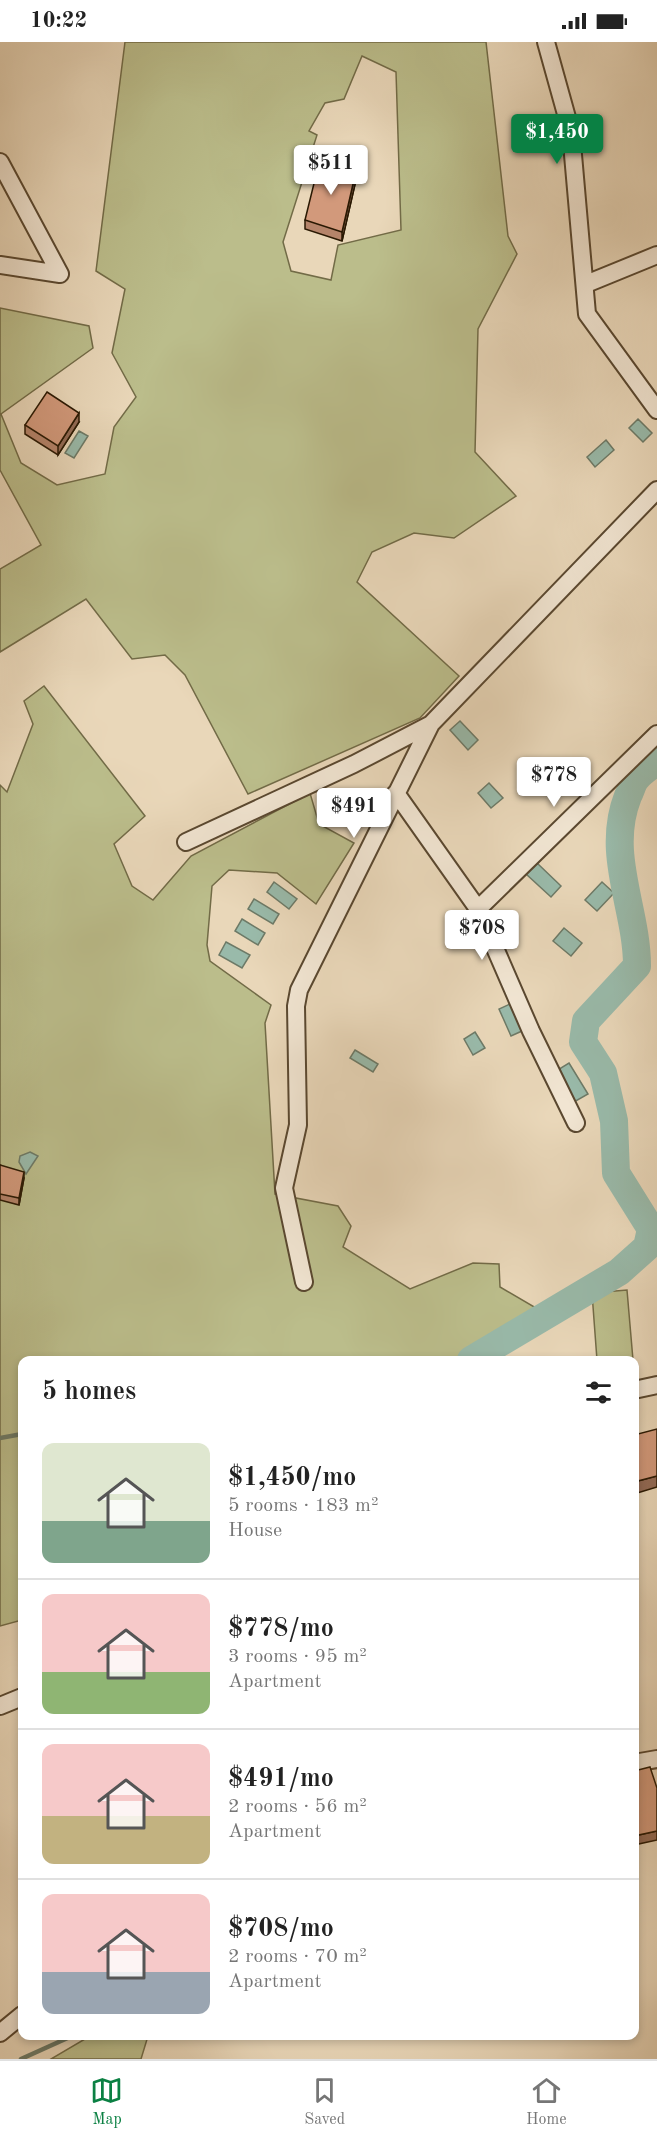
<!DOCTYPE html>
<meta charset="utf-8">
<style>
:root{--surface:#fff;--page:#f6f6f6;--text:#222;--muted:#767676;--line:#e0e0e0;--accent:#0b8043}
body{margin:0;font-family:"Old Standard TT",serif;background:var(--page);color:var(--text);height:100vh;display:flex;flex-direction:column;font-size:22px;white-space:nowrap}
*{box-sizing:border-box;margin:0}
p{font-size:20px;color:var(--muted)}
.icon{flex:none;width:33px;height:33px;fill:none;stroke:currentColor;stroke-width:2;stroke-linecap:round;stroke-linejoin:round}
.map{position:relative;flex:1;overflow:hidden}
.details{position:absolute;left:18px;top:1314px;width:621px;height:684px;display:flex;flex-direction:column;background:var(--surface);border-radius:12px;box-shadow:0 3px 9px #0003}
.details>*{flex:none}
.price{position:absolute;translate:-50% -51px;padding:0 14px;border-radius:6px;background:#fff;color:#222;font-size:20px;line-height:39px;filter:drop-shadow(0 2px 3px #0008)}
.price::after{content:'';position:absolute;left:50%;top:36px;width:18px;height:14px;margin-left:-9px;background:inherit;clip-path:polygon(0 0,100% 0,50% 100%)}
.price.current{background:var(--accent);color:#fff}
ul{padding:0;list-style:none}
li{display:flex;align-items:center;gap:18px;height:150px;padding:0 24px}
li+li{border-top:2px solid var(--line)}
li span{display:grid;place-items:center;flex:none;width:168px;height:120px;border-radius:12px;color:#555}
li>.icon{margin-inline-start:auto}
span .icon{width:72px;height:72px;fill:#fffc;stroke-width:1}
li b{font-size:26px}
h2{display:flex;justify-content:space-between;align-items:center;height:72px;padding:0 24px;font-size:26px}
.status{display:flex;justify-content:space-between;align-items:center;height:42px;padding:0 30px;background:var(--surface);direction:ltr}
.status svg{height:16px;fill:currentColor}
.tab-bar{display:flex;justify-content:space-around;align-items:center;height:84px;border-top:2px solid var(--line);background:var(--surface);font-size:16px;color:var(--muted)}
.tab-bar a{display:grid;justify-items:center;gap:3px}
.tab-bar .current{color:var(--accent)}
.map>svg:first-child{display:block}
.green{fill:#bbbd8b;stroke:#726b47;stroke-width:1.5;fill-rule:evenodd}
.water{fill:#99baaa;stroke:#6d7a67;stroke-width:1.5}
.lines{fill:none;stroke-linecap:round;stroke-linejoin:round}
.stream{stroke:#6d7a67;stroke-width:4.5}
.river{stroke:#99baaa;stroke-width:28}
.minor-casing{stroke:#5a4830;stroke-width:20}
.minor{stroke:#f1e5d2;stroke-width:16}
.wall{fill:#b5846a;stroke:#2a1903;stroke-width:1.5}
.shaded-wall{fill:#936b56;stroke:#2a1903;stroke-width:1.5}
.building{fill:#d2997b;stroke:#2a1903;stroke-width:1.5}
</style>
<div class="status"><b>10:22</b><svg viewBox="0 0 49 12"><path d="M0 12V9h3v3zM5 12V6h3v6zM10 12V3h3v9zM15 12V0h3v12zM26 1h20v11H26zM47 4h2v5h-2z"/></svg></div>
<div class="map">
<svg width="657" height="2017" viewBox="0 0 657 2017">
<rect width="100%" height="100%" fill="#e9d7b9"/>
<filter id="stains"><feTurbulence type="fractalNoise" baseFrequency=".00333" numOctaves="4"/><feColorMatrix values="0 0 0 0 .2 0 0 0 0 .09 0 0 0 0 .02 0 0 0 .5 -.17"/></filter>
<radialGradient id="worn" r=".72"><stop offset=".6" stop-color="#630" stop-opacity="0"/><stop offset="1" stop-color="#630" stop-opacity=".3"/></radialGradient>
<path class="green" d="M 125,0 L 486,0 L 508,194 L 517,212 L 478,287 L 475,410 L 516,454 L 454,496 L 414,491 L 372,510 L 357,540 L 459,634 L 420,676 L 248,752 L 185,633 L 165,613 L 132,617 L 86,557 L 0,610 L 0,527 L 41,503 L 0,428 L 0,266 L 89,284 L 93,306 L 1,372 L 21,421 L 57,443 L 105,432 L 114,385 L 136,355 L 112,311 L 125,247 L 96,229 ZM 362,14 L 396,30 L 401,188 L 338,203 L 331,238 L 291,229 L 283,200 L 317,93 L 309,89 L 325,61 L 344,57 Z
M 44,644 L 145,774 L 114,802 L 132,844 L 153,858 L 191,814 L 310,751 L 319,782 L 354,801 L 316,862 L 277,831 L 229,828 L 212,844 L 207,903 L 210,919 L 271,963 L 265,981 L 275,1152 L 338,1164 L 351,1184 L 343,1205 L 410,1247 L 473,1221 L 499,1222 L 500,1245 L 548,1273 L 471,1318 L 22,1318 L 22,1578 L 0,1584 L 0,743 L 7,750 L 33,682 L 24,659 Z
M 627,1248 L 633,1318 L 597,1318 L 592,1251 Z
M 90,1994 L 148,1994 L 141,2017 L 51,2017 Z"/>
<path class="water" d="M 638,377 L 652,391 L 643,400 L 629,386 Z
M 79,389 L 88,394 L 74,416 L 65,411 Z
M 606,398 L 614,408 L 595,425 L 587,415 Z
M 460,679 L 478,698 L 468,708 L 450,688 Z
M 489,741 L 503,756 L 491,766 L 478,751 Z
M 537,821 L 561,844 L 551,855 L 526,832 Z
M 274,840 L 297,857 L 289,867 L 267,850 Z
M 602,840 L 614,851 L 597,869 L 585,858 Z
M 254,857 L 279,872 L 273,882 L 248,867 Z
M 242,877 L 265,891 L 258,903 L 235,889 Z
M 564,886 L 582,901 L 571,914 L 553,899 Z
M 226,900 L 250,913 L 242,926 L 219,913 Z
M 510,962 L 522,989 L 511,994 L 499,967 Z
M 475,990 L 485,1006 L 473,1013 L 464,997 Z
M 355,1008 L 378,1022 L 373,1030 L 350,1016 Z
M 569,1021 L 588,1052 L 574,1060 L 556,1029 Z
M 30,1110 L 38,1114 L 26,1132 L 19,1120 L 20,1114 Z"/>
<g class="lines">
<path class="stream" d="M 0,1396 L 22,1392
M 21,2017 L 72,1994"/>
<path class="river" d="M 471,1318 L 619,1230 L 647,1205 L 651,1187 L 616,1131 L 614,1079 L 603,1031 L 583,1000 L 586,979 L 637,924 C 637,866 605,812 628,754 C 631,749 632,742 636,737 C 641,730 650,725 657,719"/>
<defs>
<path id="minor" d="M 546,0 L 571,90 L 587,272 L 657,368
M 0,120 L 60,232
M 0,223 L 60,232
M 586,242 L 657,213
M 396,751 L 478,867 L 531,989 L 576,1081
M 186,800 L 354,722 L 431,682
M 478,867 L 657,692
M 304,1240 L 284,1146 L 298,1083 L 296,964 L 299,948 L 431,682 L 657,448
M 634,1348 L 657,1343
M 0,1664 L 22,1655
M 634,1721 L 657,1717
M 0,1991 L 22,1973"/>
</defs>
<use href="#minor" class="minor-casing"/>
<use href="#minor" class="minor"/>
</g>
<path class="wall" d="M 356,138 L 342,199 L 305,187 L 305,178 Z
M 79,380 L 58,413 L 25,392 L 25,383 Z
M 0,1123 L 24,1136 L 19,1163 L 0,1158 Z"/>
<path class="shaded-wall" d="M 356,129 L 356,138 L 342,199 L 342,190 Z
M 79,371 L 79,380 L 58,413 L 58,404 Z
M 24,1130 L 24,1136 L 19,1163 L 19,1156 Z
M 657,1434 L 657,1445 L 634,1452 L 634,1440 Z
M 657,1789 L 657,1798 L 634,1803 L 634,1794 Z"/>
<path class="building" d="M 320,117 L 356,129 L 342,190 L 305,178 Z
M 47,350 L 79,371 L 58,404 L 25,383 Z
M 0,1123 L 24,1130 L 19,1156 L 0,1152 Z
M 657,1387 L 657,1434 L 634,1440 L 634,1393 Z
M 650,1725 L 657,1746 L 657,1789 L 634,1794 L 634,1729 Z"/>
<rect width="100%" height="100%" filter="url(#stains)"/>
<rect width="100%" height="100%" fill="url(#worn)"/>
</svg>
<b class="price current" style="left:557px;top:123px">$1,450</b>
<b class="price" style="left:331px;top:154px">$511</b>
<b class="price" style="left:554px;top:766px">$778</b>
<b class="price" style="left:354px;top:797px">$491</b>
<b class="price" style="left:482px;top:919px">$708</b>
<section class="details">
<h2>5 homes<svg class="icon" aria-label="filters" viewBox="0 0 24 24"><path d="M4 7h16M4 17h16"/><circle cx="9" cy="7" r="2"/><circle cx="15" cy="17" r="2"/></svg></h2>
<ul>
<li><span style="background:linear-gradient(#dfe7d0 65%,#7fa58c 0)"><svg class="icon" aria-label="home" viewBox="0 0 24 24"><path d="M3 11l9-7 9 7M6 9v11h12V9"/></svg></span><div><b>$1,450/mo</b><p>5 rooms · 183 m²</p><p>House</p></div></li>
<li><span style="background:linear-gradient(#f6c9c9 65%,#8fb573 0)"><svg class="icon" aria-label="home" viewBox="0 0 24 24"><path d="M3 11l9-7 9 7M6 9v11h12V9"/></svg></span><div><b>$778/mo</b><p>3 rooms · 95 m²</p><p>Apartment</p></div></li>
<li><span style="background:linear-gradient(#f6c9c9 60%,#c2b280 0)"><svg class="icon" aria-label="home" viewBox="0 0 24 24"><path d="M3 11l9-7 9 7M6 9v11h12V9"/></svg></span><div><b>$491/mo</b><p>2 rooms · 56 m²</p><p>Apartment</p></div></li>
<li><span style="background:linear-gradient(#f6c9c9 65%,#9aa5b1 0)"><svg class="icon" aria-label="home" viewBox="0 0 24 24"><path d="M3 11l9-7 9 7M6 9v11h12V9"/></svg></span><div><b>$708/mo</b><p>2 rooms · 70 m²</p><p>Apartment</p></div></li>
</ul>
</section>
</div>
<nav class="tab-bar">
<a class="current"><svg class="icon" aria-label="map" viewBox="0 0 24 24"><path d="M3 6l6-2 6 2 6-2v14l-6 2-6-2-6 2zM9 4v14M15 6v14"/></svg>Map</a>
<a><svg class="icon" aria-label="saved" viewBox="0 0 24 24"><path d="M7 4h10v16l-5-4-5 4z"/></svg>Saved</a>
<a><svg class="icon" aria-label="home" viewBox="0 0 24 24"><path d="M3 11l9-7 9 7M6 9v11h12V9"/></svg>Home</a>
</nav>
